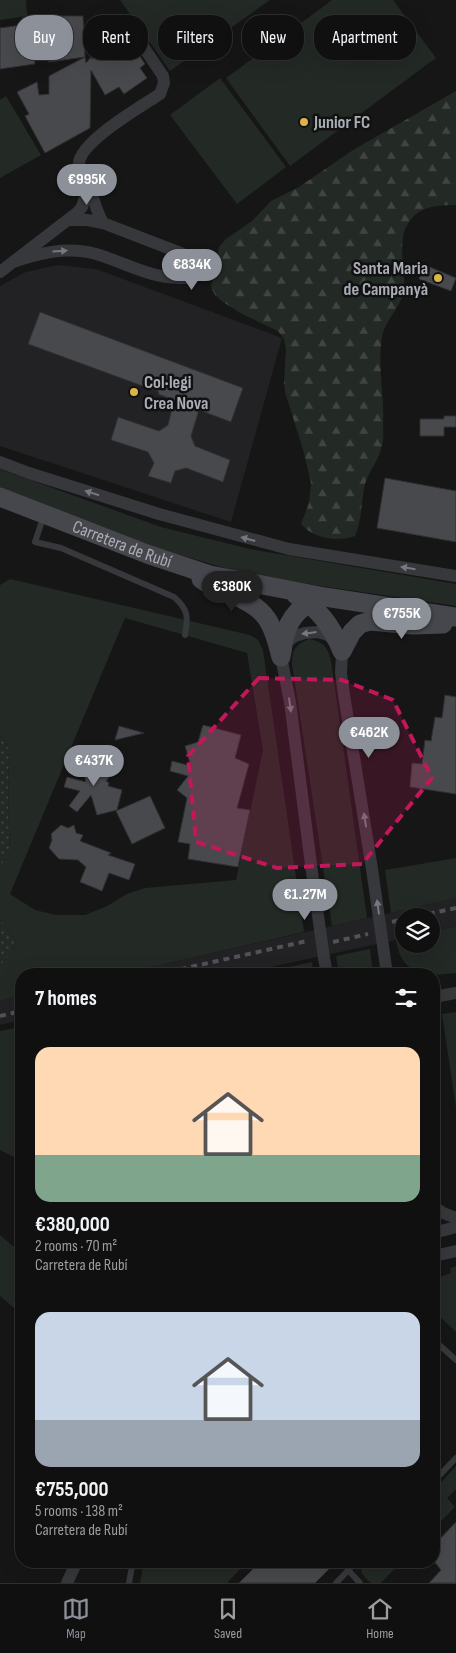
<!DOCTYPE html>
<meta charset="utf-8">
<style>
:root{--surface:#101011;--page:#1e1e1f;--text:#f1f3f6;--muted:#9c9d9f;--line:#303031;--accent:#8c9099}
body{margin:0;font-family:"Sofia Sans Condensed",sans-serif;background:var(--page);color:var(--text);height:100vh;display:flex;flex-direction:column;font-size:19px;white-space:nowrap}
*{box-sizing:border-box;margin:0}
p{font-size:16px;color:var(--muted)}
.icon{flex:none;width:28px;height:28px;fill:none;stroke:currentColor;stroke-width:2;stroke-linecap:round;stroke-linejoin:round}
.map{position:relative;flex:1;overflow:hidden}
.side{position:absolute;left:15px;top:968px;width:425px;height:600px;display:flex;flex-direction:column;background:var(--surface);border-radius:20px;box-shadow:0 5px 20px #0002,0 0 0 1px var(--line)}
.side>*{flex:none}
.hud{position:absolute;left:15px;top:15px;width:426px;height:45px;display:flex;gap:10px}
.fabs{position:absolute;left:395px;top:908px;display:grid;gap:10px}
.fabs a{display:grid;place-items:center;width:45px;height:45px;border-radius:50%;background:var(--surface);box-shadow:0 5px 20px #0002,0 0 0 1px var(--line);font-size:25px}
.price{position:absolute;translate:-50% -42px;padding:0 11px;border-radius:18px;background:var(--accent);color:#fff;font-size:16px;line-height:32px;filter:drop-shadow(0 1px 2px #0008)}
.price::after{content:'';position:absolute;left:50%;top:30px;width:15px;height:11px;margin-left:-8px;background:inherit;clip-path:polygon(0 0,100% 0,50% 100%)}
.price.current{background:#222;color:#fff}
ul{padding:0;list-style:none}
li{display:grid;align-content:center;gap:10px;height:265px;padding:0 20px}
li span{display:grid;place-items:center;height:155px;border-radius:15px;color:#555}
li>.icon{margin-inline-start:auto}
span .icon{width:90px;height:90px;fill:#fffc;stroke-width:1}
li b{font-size:21px}
h2{display:flex;justify-content:space-between;align-items:center;height:60px;padding:0 20px;font-size:21px}
.pill{padding:0 18px;border-radius:20px;background:var(--surface);box-shadow:0 5px 20px #0002,0 0 0 1px var(--line);font-size:18px;line-height:45px}
.pill.current{background:var(--accent);color:#fff}
.tabs{display:flex;justify-content:space-around;align-items:center;height:70px;border-top:1px solid var(--line);background:var(--surface);font-size:14px;color:var(--muted)}
.tabs a{display:grid;justify-items:center;gap:2px}
.tabs .current{color:var(--accent)}
.map>svg:first-child{display:block}
.built{fill:#222224}
.green{fill:#232924;fill-rule:evenodd}
.forest{fill:url(#forest-firs)}
.garden{fill:url(#garden-dots)}
.building{fill:#48494c;stroke:#303033}
.lines{fill:none;stroke-linecap:round;stroke-linejoin:round}
.service{stroke:#37383c;stroke-width:6}
.minor{stroke:#37383c;stroke-width:12}
.secondary{stroke:#46474c;stroke-width:19}
.rail{stroke:#515257;stroke-width:4;stroke-dasharray:6 5;stroke-linecap:butt}
.minor-bridge{stroke:#37383c;stroke-width:12}
.oneway{fill:#76787f}
.marked{fill:#c2185b;fill-opacity:0.2;stroke:#c2185b;stroke-width:4;stroke-dasharray:10 6;stroke-linejoin:round}
.poi-dot{fill:#dbb44a;stroke:#111112;stroke-width:2}
.labels{text-anchor:middle;dominant-baseline:central;stroke-width:5;stroke-linejoin:round;paint-order:stroke}
.poi-label{font-size:18px;font-weight:bold;fill:#aaadb6;stroke:#111112;text-anchor:start}
.street-label{font-size:18px;fill:#aaadb6;stroke:#111112}
</style>
<div class="map">
<svg width="456" height="1583" viewBox="0 0 456 1583">
<defs>
<pattern id="forest-firs" width="22" height="20" patternUnits="userSpaceOnUse" patternTransform="scale(1.25)"><rect width="22" height="20" fill="#232924"/><path d="M5 1l3.5 6h-7zM16 11l3.5 6h-7z" fill="#404542"/></pattern>
<pattern id="garden-dots" width="8" height="8" patternUnits="userSpaceOnUse" patternTransform="scale(1.25)"><rect width="8" height="8" fill="#232924"/><path d="M2 2h.1M6 6h.1" fill="none" stroke="#404542" stroke-width="1.8" stroke-linecap="round"/></pattern>
</defs>
<rect width="100%" height="100%" fill="#161617"/>
<path class="built" d="M 58,265 L 96,269 L 282,338 L 231,522 L 0,446 L 0,286 L 26,272 Z
M 456,898 L 456,926 L 431,932 L 431,916 L 404,916 L 404,938 L 396,940 L 238,974 L 121,974 Z
M 21,996 L 21,1020 L 0,1025 L 0,1001 Z"/>
<path class="green" d="M 0,0 L 26,0 L 27,16 L 0,20 Z
M 120,0 L 270,0 L 170,71 Z
M 332,0 L 393,0 L 436,58 L 290,166 L 226,78 Z
M 220,78 L 286,167 L 237,204 L 170,115 Z
M 6,96 L 41,155 L 0,178 L 0,100 Z
M 0,469 L 161,527 L 250,549 L 456,584 L 456,606 L 248,575 L 144,544 L 0,490 Z
M 10,579 L 250,635 L 258,640 L 263,650 L 304,932 L 121,974 L 21,974 L 21,996 L 0,1001 L 0,966 L 16,946 L 16,941 L 0,920 L 0,866 L 10,853 L 10,848 L 8,818 L 9,749 L 0,736 L 0,585 ZM 125,618 L 247,653 L 263,750 L 236,880 L 145,888 L 127,894 L 107,906 L 85,915 L 56,915 L 35,910 L 10,894 Z
M 309,639 C 323,642 327,646 331,660 L 367,918 L 332,926 L 292,664 C 292,650 296,644 309,639 Z
M 456,858 L 456,898 L 391,913 L 385,870 Z
M 456,926 L 456,973 L 434,975 L 434,974 C 411,974 399,962 396,940 L 404,938 L 404,944 L 431,944 L 431,932 Z
M 370,949 L 373,974 L 339,974 L 336,956 Z
M 312,962 L 313,974 L 258,974 Z
M 456,1012 L 456,1108 L 442,1014 Z
M 21,1027 L 21,1163 L 14,1157 L 0,1150 L 0,1031 Z
M 0,1235 L 21,1253 L 21,1314 L 0,1296 Z
M 456,1266 L 456,1332 L 434,1311 L 434,1279 L 451,1273 L 450,1268 Z
M 456,1466 L 456,1489 L 447,1498 L 455,1507 L 434,1528 L 434,1490 Z
M 144,1561 L 248,1561 L 227,1583 L 140,1583 Z
M 366,1561 L 402,1561 L 381,1583 L 371,1583 C 363,1576 357,1571 366,1561 Z"/>
<path class="forest" d="M 456,91 L 456,205 C 438,205 419,206 409,222 C 396,241 406,268 404,289 C 402,307 385,319 382,337 C 377,366 385,398 383,427 C 383,433 384,441 382,446 C 379,460 369,471 365,484 C 361,502 362,520 355,536 C 337,542 314,539 301,524 L 309,503 L 311,483 L 304,453 L 285,392 L 284,382 L 286,350 L 284,339 L 278,331 L 242,314 L 223,302 L 215,295 L 211,287 L 219,247 L 226,239 L 252,221 L 271,201 L 299,187 L 353,150 Z"/>
<path class="garden" d="M 0,736 L 9,749 L 8,818 L 10,848 L 10,853 L 0,866 Z
M 0,920 L 16,941 L 16,946 L 0,966 Z"/>
<path class="building" d="M 49,16 L 83,16 L 85,57 L 49,62 Z
M 29,24 L 35,64 L 0,69 L 0,28 Z
M 118,30 L 127,41 L 129,40 L 145,64 L 140,68 L 147,78 L 124,94 L 119,87 L 105,95 L 91,70 L 90,128 L 45,153 L 25,116 L 29,114 L 17,92 L 37,82 L 39,95 L 49,94 L 49,76 L 85,57 L 86,63 L 91,57 L 91,59 L 113,48 L 107,41 Z
M 425,265 L 456,278 L 451,291 L 419,279 Z
M 40,312 L 243,388 L 231,422 L 199,410 L 191,436 L 195,446 L 230,460 L 223,482 L 186,468 L 175,471 L 171,483 L 148,476 L 154,463 L 148,452 L 111,440 L 118,417 L 159,431 L 168,425 L 174,400 L 158,394 L 159,392 L 28,344 Z
M 444,416 L 456,416 L 456,427 L 444,427 L 444,436 L 420,436 L 420,419 L 444,419 Z
M 385,478 L 456,491 L 456,542 L 377,528 Z
M 445,695 L 456,697 L 456,794 L 410,787 L 412,763 L 422,764 L 425,740 L 431,741 L 435,717 L 442,718 Z
M 203,725 L 241,735 L 235,758 L 249,764 L 237,808 L 250,810 L 238,867 L 188,859 L 190,844 L 178,842 L 187,798 L 177,790 L 188,776 L 170,771 L 172,761 L 191,766 L 185,746 L 198,742 Z
M 119,726 L 144,733 L 115,740 Z
M 86,746 L 94,774 L 97,771 L 99,775 L 108,764 L 111,775 L 106,781 L 109,783 L 108,786 L 122,790 L 117,810 L 97,815 L 91,795 L 77,812 L 69,806 L 80,791 L 64,787 L 67,777 L 86,782 L 77,748 Z
M 150,796 L 165,828 L 132,844 L 116,811 Z
M 61,825 L 68,828 L 74,825 L 76,833 L 83,835 L 80,841 L 111,853 L 108,855 L 135,864 L 129,880 L 109,873 L 102,891 L 80,882 L 86,867 L 78,860 L 59,859 L 49,848 L 52,840 L 51,834 Z
M 456,1522 L 456,1583 L 429,1583 L 441,1570 L 434,1561 L 434,1545 Z
M 261,1561 L 337,1561 L 315,1583 L 239,1583 Z"/>
<g class="lines">
<path class="service" d="M 44,515 L 35,542 L 61,548 L 174,597 C 189,610 188,617 185,635
M 434,1340 L 456,1360
M 434,1481 L 456,1458
M 348,1570 L 360,1583
M 129,1583 L 133,1561
M 336,1583 L 357,1561"/>
<path class="minor" d="M 68,220 L 87,220 L 103,223
M 13,262 C 40,253 67,246 96,254 C 127,263 158,283 192,277 L 195,272 L 193,263 L 181,253 L 103,223 C 98,214 96,207 93,198 C 89,187 77,175 79,163 C 81,141 142,106 160,94 L 164,83 L 163,76 L 128,24
M 0,272 L 78,212 L 82,207 L 88,187
M 0,462 L 29,473 L 159,514 L 289,549 L 456,576
M 313,880 L 290,702 L 281,657 L 287,642 L 295,636 L 305,633 L 318,632 L 328,635 L 335,641 L 342,651 L 341,673 L 344,695 L 372,869
M 383,946 L 387,974
M 324,958 L 327,974
M 434,997 L 456,993
M 434,1207 L 443,1213 L 456,1218
M 434,1235 L 437,1232 L 456,1227
M 434,1256 L 456,1251
M 67,1583 L 77,1561"/>
<g class="secondary">
<path id="s1" d="M 0,497 L 147,554 L 210,575 L 325,597 L 456,617"/>
<path d="M 201,579 C 211,587 222,591 233,595 C 268,609 272,623 281,657"/>
<path d="M 296,595 C 319,608 332,627 342,651"/>
<path d="M 342,651 L 352,632 L 360,624 L 370,621 L 413,625 L 443,624"/>
<path d="M 282,652 C 284,627 294,607 319,599"/>
</g>
<path class="rail" d="M 418,916 L 456,908
M 392,922 L 404,919
M 333,942 L 368,934
M 159,974 L 307,941
M 0,1016 L 21,1011"/>
<path class="minor-bridge" d="M 372,869 L 383,946
M 313,880 L 324,958"/>
</g>
<defs><path id="oneway-solid" d="M-6-.8H1V-3.2L6.5 0L1 3.2V.8H-6Z" transform="scale(1.25)"/></defs>
<g class="oneway">
<use href="#oneway-solid" transform="translate(60 251) rotate(-3)"/>
<use href="#oneway-solid" transform="translate(92 493) rotate(-162)"/>
<use href="#oneway-solid" transform="translate(248 539) rotate(-165)"/>
<use href="#oneway-solid" transform="translate(408 568) rotate(-171)"/>
<use href="#oneway-solid" transform="translate(309 633) rotate(173)"/>
<use href="#oneway-solid" transform="translate(290 705) rotate(82)"/>
<use href="#oneway-solid" transform="translate(365 820) rotate(-99)"/>
<use href="#oneway-solid" transform="translate(378 907) rotate(-98)"/>
</g>
<path class="marked" d="M 259,678 L 342,680 L 393,700 L 432,778 L 362,864 L 277,868 L 196,842 L 188,756 Z"/>
<g class="poi-dot">
<circle cx="304" cy="122" r="5"/>
<circle cx="438" cy="278" r="5"/>
<circle cx="134" cy="392" r="5"/>
</g>
<g class="labels">
<g class="poi-label">
<text x="314" y="122">Junior FC</text>
<text x="428" y="268" text-anchor="end">Santa Maria<tspan x="428" dy="21">de Campanyà</tspan></text>
<text x="144" y="382">Col·legi<tspan x="144" dy="21">Crea Nova</tspan></text>
</g>
<g class="street-label">
<text stroke="none"><textPath href="#s1" startOffset="131">Carretera de Rubí</textPath></text>
</g>
</g>
</svg>
<div class="fabs">
<a><svg class="icon" aria-label="layers" viewBox="0 0 24 24"><path d="M12 4l9 5-9 5-9-5zM3 14l9 5 9-5"/></svg></a>
</div>
<b class="price" style="left:87px;top:206px">€995K</b>
<b class="price" style="left:192px;top:291px">€834K</b>
<b class="price current" style="left:232px;top:613px">€380K</b>
<b class="price" style="left:402px;top:640px">€755K</b>
<b class="price" style="left:369px;top:759px">€462K</b>
<b class="price" style="left:94px;top:787px">€437K</b>
<b class="price" style="left:305px;top:921px">€1.27M</b>
<div class="hud">
<a class="pill current">Buy</a>
<a class="pill">Rent</a>
<a class="pill">Filters</a>
<a class="pill">New</a>
<a class="pill">Apartment</a>
</div>
<section class="side">
<h2>7 homes<svg class="icon" aria-label="filters" viewBox="0 0 24 24"><path d="M4 7h16M4 17h16"/><circle cx="9" cy="7" r="2"/><circle cx="15" cy="17" r="2"/></svg></h2>
<ul>
<li><span style="background:linear-gradient(#ffd9b3 70%,#7fa58c 0)"><svg class="icon" aria-label="home" viewBox="0 0 24 24"><path d="M3 11l9-7 9 7M6 9v11h12V9"/></svg></span><div><b>€380,000</b><p>2 rooms · 70 m²</p><p>Carretera de Rubí</p></div></li>
<li><span style="background:linear-gradient(#c9d6e8 70%,#9aa5b1 0)"><svg class="icon" aria-label="home" viewBox="0 0 24 24"><path d="M3 11l9-7 9 7M6 9v11h12V9"/></svg></span><div><b>€755,000</b><p>5 rooms · 138 m²</p><p>Carretera de Rubí</p></div></li>
</ul>
</section>
</div>
<nav class="tabs">
<a class="current"><svg class="icon" aria-label="map" viewBox="0 0 24 24"><path d="M3 6l6-2 6 2 6-2v14l-6 2-6-2-6 2zM9 4v14M15 6v14"/></svg>Map</a>
<a><svg class="icon" aria-label="saved" viewBox="0 0 24 24"><path d="M7 4h10v16l-5-4-5 4z"/></svg>Saved</a>
<a><svg class="icon" aria-label="home" viewBox="0 0 24 24"><path d="M3 11l9-7 9 7M6 9v11h12V9"/></svg>Home</a>
</nav>
